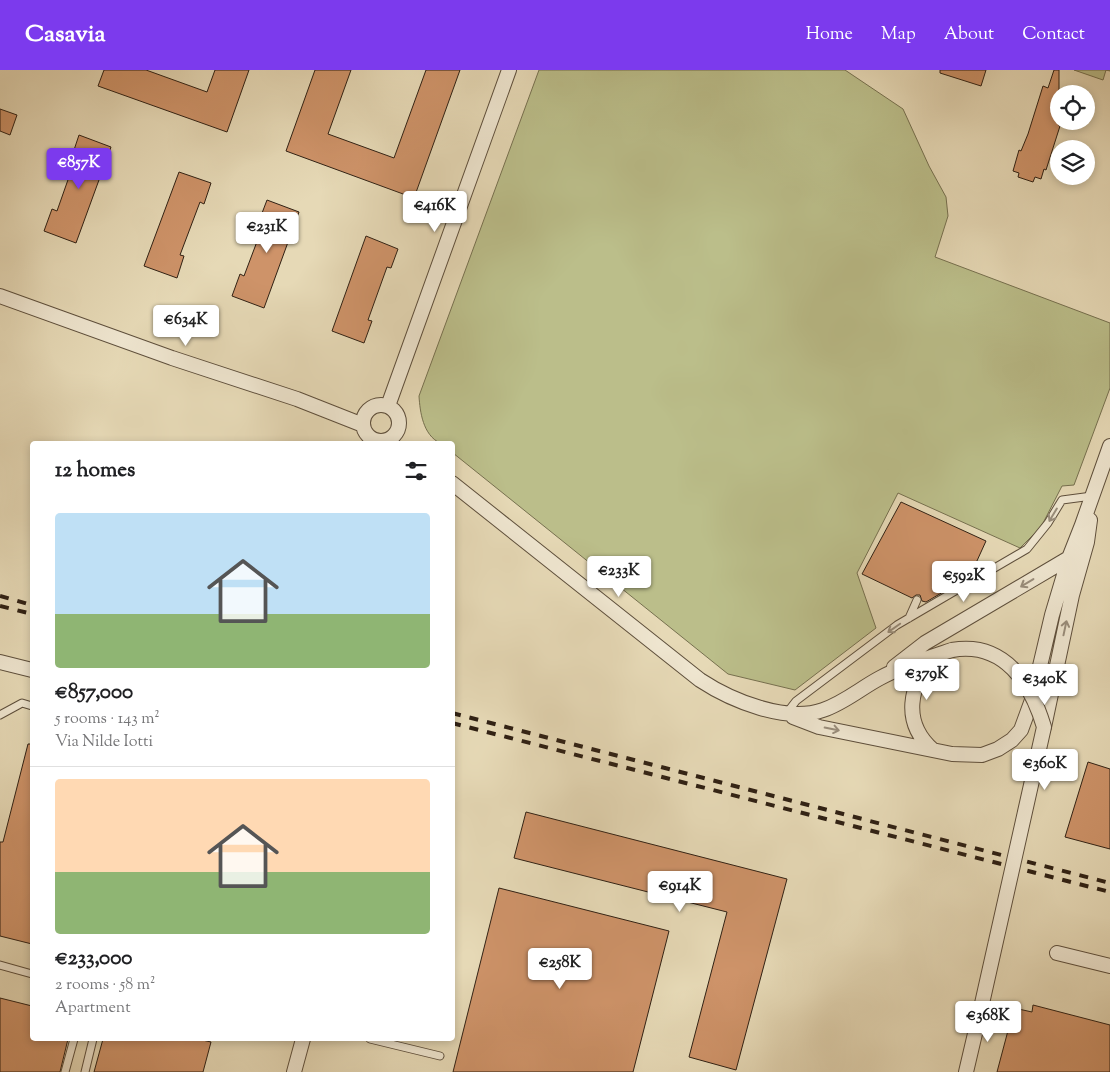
<!DOCTYPE html>
<meta charset="utf-8">
<style>
:root{--surface:#fff;--page:#f2f2f2;--text:#202124;--muted:#757577;--line:#e0e0e0;--accent:#7c3aed}
body{margin:0;font-family:"Sorts Mill Goudy",serif;background:var(--page);color:var(--text);height:100vh;display:flex;flex-direction:column;font-size:19px;white-space:nowrap}
*{box-sizing:border-box;margin:0}
p{font-size:16px;color:var(--muted)}
.icon{flex:none;width:28px;height:28px;fill:none;stroke:currentColor;stroke-width:2;stroke-linecap:round;stroke-linejoin:round}
.map{position:relative;flex:1;overflow:hidden}
.panel{position:absolute;left:30px;top:371px;width:425px;height:600px;display:flex;flex-direction:column;background:var(--surface);border-radius:5px;box-shadow:0 2px 8px #0003}
.panel>*{flex:none}
.buttons{position:absolute;left:1050px;top:15px;display:grid;gap:10px}
.buttons a{display:grid;place-items:center;width:45px;height:45px;border-radius:50%;background:var(--surface);box-shadow:0 2px 8px #0003;font-size:25px}
.price{position:absolute;translate:-50% -42px;padding:0 11px;border-radius:5px;background:#fff;color:#222;font-size:16px;line-height:32px;filter:drop-shadow(0 1px 2px #0008)}
.price::after{content:'';position:absolute;left:50%;top:30px;width:15px;height:11px;margin-left:-8px;background:inherit;clip-path:polygon(0 0,100% 0,50% 100%)}
.price.selected{background:var(--accent);color:#fff}
ul{padding:0;list-style:none}
li{display:grid;align-content:center;gap:10px;height:265px;padding:0 25px}
li+li{border-top:1px solid var(--line)}
li span{display:grid;place-items:center;height:155px;border-radius:5px;color:#555}
li>.icon{margin-inline-start:auto}
span .icon{width:90px;height:90px;fill:#fffc;stroke-width:1}
li b{font-size:21px}
h2{display:flex;justify-content:space-between;align-items:center;height:60px;padding:0 25px;font-size:21px}
header{display:flex;align-items:center;gap:30px;box-sizing:border-box;height:70px;padding:0 25px;background:var(--accent);color:#fff}
header strong{font-size:24px}
nav{display:flex;gap:28px;margin-inline-start:auto;font-size:18px}
.map>svg:first-child{display:block}
.green{fill:#bbbe8a;stroke:#76704f}
.building{fill:#ce9369;stroke:#302114}
.lines{fill:none;stroke-linecap:round;stroke-linejoin:round}
.service-casing{stroke:#5e4f3c;stroke-width:9}
.minor-casing{stroke:#5e4f3c;stroke-width:16}
.service{stroke:#efe6d0;stroke-width:7}
.minor{stroke:#efe6d0;stroke-width:14}
.rail{stroke:#302114;stroke-width:4;stroke-dasharray:9 9;stroke-linecap:butt}
.minor-bridge-casing{stroke:#5e4f3c;stroke-width:16;stroke-linecap:butt}
.minor-bridge{stroke:#efe6d0;stroke-width:14}
.oneway{stroke:#998d7b}
</style>
<header>
<strong>Casavia</strong>
<nav><a>Home</a><a>Map</a><a>About</a><a>Contact</a></nav>
</header>
<div class="map">
<svg width="1110" height="1002" viewBox="0 0 1110 1002">
<rect width="100%" height="100%" fill="#e6d9b6"/>
<filter id="stains"><feTurbulence type="fractalNoise" baseFrequency=".004" numOctaves="4"/><feColorMatrix values="0 0 0 0 .2 0 0 0 0 .09 0 0 0 0 .02 0 0 0 .5 -.17"/></filter>
<radialGradient id="worn" r=".72"><stop offset=".6" stop-color="#630" stop-opacity="0"/><stop offset="1" stop-color="#630" stop-opacity=".3"/></radialGradient>
<path class="green" d="M 539,0 L 845,0 L 903,39 L 929,96 L 946,127 L 948,146 L 935,187 L 1110,253 L 1110,318 L 1074,415 L 1062,416 L 1041,457 L 1020,478 L 898,423 L 857,503 L 876,558 L 795,620 L 728,604 L 453,383 L 452,374 C 449,374 444,375 440,373 C 423,365 420,342 419,326 Z
M 1074,0 L 1110,0 L 1110,1 L 1106,0 L 1103,10 Z"/>
<path class="building" d="M 104,0 L 146,0 L 207,22 L 215,0 L 249,0 L 227,62 L 98,16 Z
M 315,0 L 351,0 L 328,64 L 394,88 L 426,0 L 460,0 L 414,128 L 286,81 Z
M 940,0 L 986,0 L 981,16 L 940,3 Z
M 1054,0 L 1059,0 L 1059,56 L 1060,56 L 1046,100 L 1044,99 L 1041,109 L 1035,107 L 1033,112 L 1018,107 L 1019,103 L 1013,101 L 1019,80 L 1021,81 L 1028,64 L 1043,16 L 1048,18 Z
M 0,39 L 17,45 L 10,65 L 0,61 Z
M 79,65 L 111,77 L 76,173 L 44,161 L 52,139 L 57,141 L 76,87 L 72,86 Z
M 179,102 L 211,113 L 204,134 L 200,132 L 180,185 L 184,186 L 177,208 L 144,196 Z
M 267,130 L 299,142 L 264,238 L 232,226 L 240,204 L 244,206 L 264,153 L 259,151 Z
M 366,166 L 398,179 L 391,198 L 387,197 L 368,250 L 372,251 L 364,273 L 332,261 Z
M 901,432 L 986,471 L 971,504 L 967,508 L 926,532 L 922,531 L 920,525 L 916,525 L 912,528 L 862,504 Z
M 28,674 L 32,674 L 32,874 L 0,866 L 0,772 L 3,772 Z
M 1088,692 L 1110,699 L 1110,779 L 1065,767 Z
M 526,742 L 787,809 L 736,1000 L 689,987 L 727,842 L 514,788 Z
M 499,818 L 669,861 L 633,1002 L 453,1002 Z
M 0,928 L 32,936 L 32,969 L 68,969 L 60,1002 L 0,1002 Z
M 1033,935 L 1110,955 L 1110,1002 L 997,1002 L 1014,938 L 1032,942 Z
M 103,969 L 198,969 L 211,972 L 203,1002 L 94,1002 Z"/>
<g class="lines">
<defs>
<path id="service" d="M 909,548 L 917,530
M 786,644 L 796,631 L 897,555 L 1027,479 L 1048,453 L 1062,430 L 1092,426
M 0,645 L 22,633 L 32,636
M 0,895 L 32,904
M 370,969 L 440,986
M 65,1002 L 74,969
M 85,1002 L 93,969"/>
<path id="minor" d="M 0,226 L 172,288 L 297,329 L 363,355
M363 353a18 18 0 1 1 36 0a18 18 0 1 1-36 0Z
M 388,336 L 509,0
M 452,413 L 700,610 C 732,631 786,653 823,640 C 844,633 861,618 880,608 C 902,596 928,588 952,580
M 0,592 L 32,600
M 894,597 L 925,573 L 1069,488
M 793,647 L 819,657 L 952,684 L 982,685 L 998,679 L 1012,670 L 1021,660 L 1032,630 L 1052,545 L 1069,488 L 1082,455 L 1110,376
M 1044,657 L 1072,525 L 1087,472 L 1090,450
M 933,680 C 902,653 908,614 936,587
M 1057,883 L 1110,896
M 294,1002 L 303,969
M 966,1002 L 981,938"/>
</defs>
<use href="#service" class="service-casing"/>
<use href="#minor" class="minor-casing"/>
<use href="#service" class="service"/>
<use href="#minor" class="minor"/>
<path class="rail" d="M 0,526 L 32,535
M 0,536 L 32,544
M 452,643 L 1110,813
M 452,653 L 1110,822"/>
<defs>
<path id="minor-bridge" d="M 952,580 C 1004,571 1031,613 1044,657 L 981,938"/>
</defs>
<use href="#minor-bridge" class="minor-bridge-casing"/>
<use href="#minor-bridge" class="minor-bridge"/>
</g>
<defs><path id="oneway-shaft" d="M-6 0H5M1.5-3L5.5 0L1.5 3" fill="none" stroke-width="1.6" stroke-linecap="round" stroke-linejoin="round" transform="scale(1.25)"/></defs>
<g class="oneway">
<use href="#oneway-shaft" transform="translate(1053 445) rotate(121)"/>
<use href="#oneway-shaft" transform="translate(1027 513) rotate(149)"/>
<use href="#oneway-shaft" transform="translate(894 558) rotate(145)"/>
<use href="#oneway-shaft" transform="translate(1065 558) rotate(-78)"/>
<use href="#oneway-shaft" transform="translate(832 659) rotate(11)"/>
</g>
<rect width="100%" height="100%" filter="url(#stains)"/>
<rect width="100%" height="100%" fill="url(#worn)"/>
</svg>
<div class="buttons">
<a><svg class="icon" aria-label="locate" viewBox="0 0 24 24"><circle cx="12" cy="12" r="6"/><path d="M12 2v4M12 18v4M2 12h4M18 12h4"/></svg></a>
<a><svg class="icon" aria-label="layers" viewBox="0 0 24 24"><path d="M12 4l9 5-9 5-9-5zM3 14l9 5 9-5"/></svg></a>
</div>
<b class="price selected" style="left:79px;top:120px">€857K</b>
<b class="price" style="left:435px;top:163px">€416K</b>
<b class="price" style="left:267px;top:184px">€231K</b>
<b class="price" style="left:186px;top:277px">€634K</b>
<b class="price" style="left:619px;top:528px">€233K</b>
<b class="price" style="left:964px;top:533px">€592K</b>
<b class="price" style="left:927px;top:631px">€379K</b>
<b class="price" style="left:1045px;top:636px">€340K</b>
<b class="price" style="left:1045px;top:721px">€360K</b>
<b class="price" style="left:680px;top:843px">€914K</b>
<b class="price" style="left:560px;top:920px">€258K</b>
<b class="price" style="left:988px;top:973px">€368K</b>
<section class="panel">
<h2>12 homes<svg class="icon" aria-label="filters" viewBox="0 0 24 24"><path d="M4 7h16M4 17h16"/><circle cx="9" cy="7" r="2"/><circle cx="15" cy="17" r="2"/></svg></h2>
<ul>
<li><span style="background:linear-gradient(#bfe0f5 65%,#8fb573 0)"><svg class="icon" aria-label="home" viewBox="0 0 24 24"><path d="M3 11l9-7 9 7M6 9v11h12V9"/></svg></span><div><b>€857,000</b><p>5 rooms · 143 m²</p><p>Via Nilde Iotti</p></div></li>
<li><span style="background:linear-gradient(#ffd9b3 60%,#8fb573 0)"><svg class="icon" aria-label="home" viewBox="0 0 24 24"><path d="M3 11l9-7 9 7M6 9v11h12V9"/></svg></span><div><b>€233,000</b><p>2 rooms · 58 m²</p><p>Apartment</p></div></li>
</ul>
</section>
</div>
